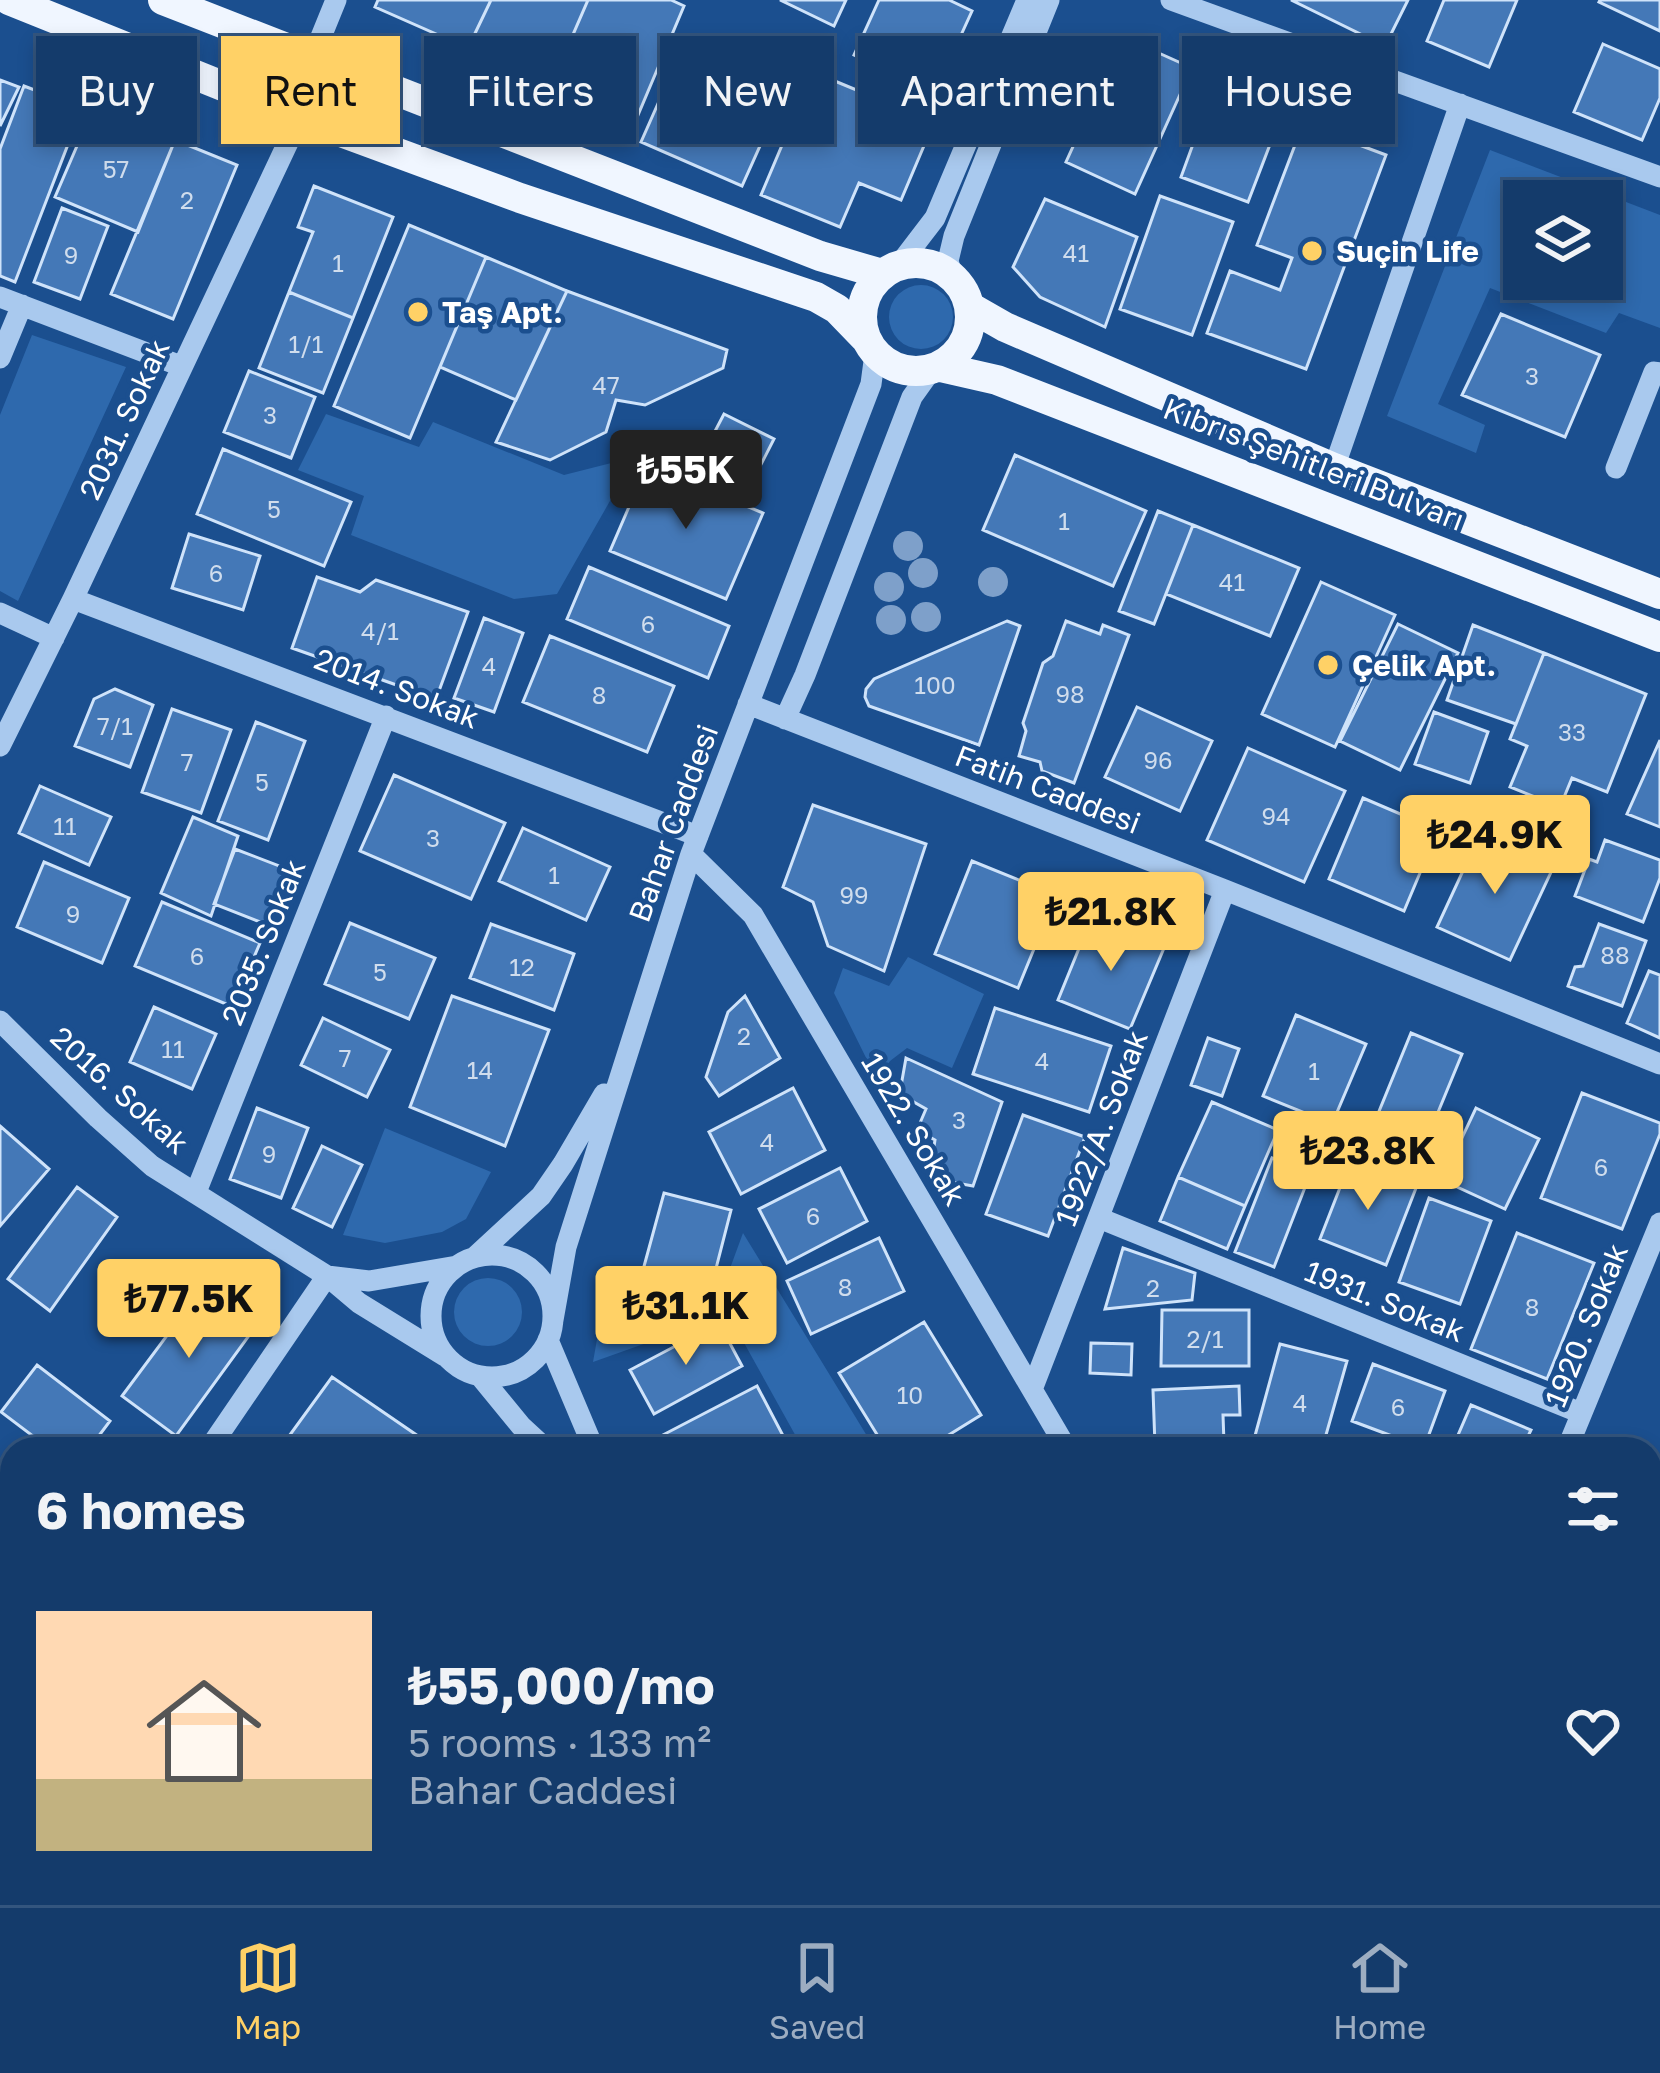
<!DOCTYPE html>
<meta charset="utf-8">
<style>
:root{--surface:#143b6b;--page:#214673;--text:#f1f3f6;--muted:#9dadc1;--line:#33557e;--accent:#ffd166}
body{margin:0;font-family:"Golos Text",sans-serif;background:var(--page);color:var(--text);height:100vh;display:flex;flex-direction:column;font-size:45px;white-space:nowrap}
*{box-sizing:border-box;margin:0}
p{font-size:39px;color:var(--muted)}
.icon{flex:none;width:66px;height:66px;fill:none;stroke:currentColor;stroke-width:2;stroke-linecap:round;stroke-linejoin:round}
.map{position:relative;flex:1;overflow:hidden}
.sheet{position:absolute;left:0px;top:1437px;width:1662px;height:468px;display:flex;flex-direction:column;background:var(--surface);border-radius:36px 36px 0 0;box-shadow:0 6px 18px #0003,0 0 0 3px var(--line)}
.sheet>*{flex:none}
.guide{position:absolute;left:36px;top:36px;width:1590px;height:108px;display:flex;gap:24px}
.tools{position:absolute;left:1503px;top:180px;display:grid;gap:24px}
.tools a{display:grid;place-items:center;width:120px;height:120px;border-radius:0px;background:var(--surface);box-shadow:0 6px 18px #0003,0 0 0 3px var(--line);font-size:60px}
.price{position:absolute;translate:-50% -102px;padding:0 27px;border-radius:12px;background:var(--accent);color:#111;font-size:39px;line-height:78px;filter:drop-shadow(0 3px 6px #0008)}
.price::after{content:'';position:absolute;left:50%;top:72px;width:36px;height:27px;margin-left:-18px;background:inherit;clip-path:polygon(0 0,100% 0,50% 100%)}
.price.selected{background:#222;color:#fff}
ul{padding:0;list-style:none}
li{display:flex;align-items:center;gap:36px;height:300px;padding:0 36px}
li span{display:grid;place-items:center;flex:none;width:336px;height:240px;border-radius:0px;color:#555}
li>.icon{margin-inline-start:auto}
span .icon{width:144px;height:144px;fill:#fffc;stroke-width:1}
li b{font-size:51px}
h2{display:flex;justify-content:space-between;align-items:center;height:144px;padding:0 36px;font-size:51px}
.pill{padding:0 42px;border-radius:0px;background:var(--surface);box-shadow:0 6px 18px #0003,0 0 0 3px var(--line);font-size:42px;line-height:108px}
.pill.selected{background:var(--accent);color:#111}
.tabs{display:flex;justify-content:space-around;align-items:center;height:168px;border-top:3px solid var(--line);background:var(--surface);font-size:33px;color:var(--muted)}
.tabs a{display:grid;justify-items:center;gap:6px}
.tabs .selected{color:var(--accent)}
.map>svg:first-child{display:block}
.green{fill:#2e69ad;fill-rule:evenodd}
.building{fill:#4478b7;stroke:#cfe3fa;stroke-width:3}
.lines{fill:none;stroke-linecap:round;stroke-linejoin:round}
.minor{stroke:#a9c9ee;stroke-width:21}
.major{stroke:#f0f6ff;stroke-width:30}
.tree{fill:#7ea0ca}
.poi-dot{fill:#ffd166;stroke:#1b4f8f;stroke-width:4.5}
.labels{text-anchor:middle;dominant-baseline:central;stroke-width:9;stroke-linejoin:round;paint-order:stroke}
.number-label{font-size:24px;fill:#d0dded}
.poi-label{font-size:30px;font-weight:bold;fill:#fff;stroke:#1b4f8f;text-anchor:start}
.street-label{font-size:30px;fill:#fff;stroke:#1b4f8f}
</style>
<div class="map">
<svg width="1660" height="1905" viewBox="0 0 1660 1905">
<rect width="100%" height="100%" fill="#1b4f8f"/>
<path class="green" d="M 1490,150 L 1660,215 L 1660,328 L 1619,313 L 1606,333 L 1490,288 L 1438,404 L 1485,425 L 1476,453 L 1387,416 ZM 1524,201 L 1602,201 L 1602,279 L 1524,279 Z
M889 317a32 32 0 1 1 64 0a32 32 0 1 1-64 0Z
M 32,335 L 126,367 L 18,601 L 0,591 L 0,415 Z
M 326,414 L 419,447 L 433,422 L 564,475 L 635,457 L 557,594 L 514,599 L 351,535 L 364,496 L 298,470 Z
M 908,957 L 984,994 L 952,1068 L 907,1048 L 890,1061 L 877,1080 L 834,993 L 843,968 L 889,986 Z
M 385,1128 L 491,1172 L 466,1219 L 442,1232 L 385,1243 L 343,1235 Z
M 743,1233 L 875,1449 L 803,1449 L 728,1314 L 593,1362 L 610,1266 L 713,1294 L 725,1282 Z
M454 1312a34 34 0 1 1 68 0a34 34 0 1 1-68 0Z
M 1660,1679 L 1660,1801 L 1658,1802 L 1650,1786 L 1650,1682 Z"/>
<path class="building" d="M 378,0 L 491,0 L 468,48 L 375,7 Z
M 491,0 L 588,0 L 552,83 L 468,48 Z
M 588,0 L 671,0 L 684,6 L 638,115 L 552,83 Z
M 780,0 L 846,0 L 834,26 Z
M 879,0 L 949,0 L 972,11 L 935,92 L 854,55 Z
M 1291,0 L 1408,0 L 1385,46 Z
M 1444,0 L 1517,0 L 1489,67 L 1427,41 Z
M 1600,0 L 1660,0 L 1660,31 L 1599,2 Z
M 1123,37 L 1192,68 L 1135,194 L 1066,162 Z
M 1603,44 L 1660,69 L 1660,98 L 1642,140 L 1574,112 Z
M 672,72 L 773,117 L 742,186 L 641,142 Z
M 813,72 L 934,122 L 901,200 L 859,183 L 840,227 L 761,195 Z
M 0,80 L 19,87 L 0,126 Z
M 24,86 L 82,108 L 15,282 L 0,276 L 0,149 Z
M 1211,95 L 1279,121 L 1248,202 L 1181,177 Z
M 96,102 L 175,140 L 138,232 L 55,197 Z
M 1303,124 L 1386,155 L 1306,369 L 1207,333 L 1230,271 L 1280,290 L 1292,258 L 1257,245 Z
M 175,140 L 237,165 L 173,319 L 111,294 Z
M 314,186 L 393,217 L 353,318 L 289,292 L 313,232 L 298,227 Z
M 1160,196 L 1233,222 L 1192,335 L 1120,309 Z
M 1045,199 L 1137,237 L 1105,327 L 1040,297 L 1013,267 Z
M 62,208 L 108,226 L 80,299 L 34,282 Z
M 409,225 L 486,257 L 410,438 L 334,406 Z
M 486,257 L 567,291 L 516,400 L 440,367 Z
M 567,291 L 727,350 L 723,368 L 645,405 L 616,400 L 606,432 L 550,460 L 496,442 Z
M 289,292 L 353,318 L 323,393 L 259,368 Z
M 1501,314 L 1600,355 L 1565,437 L 1462,395 Z
M 249,371 L 315,397 L 291,458 L 224,432 Z
M 724,414 L 774,439 L 752,482 L 702,456 Z
M 223,449 L 351,502 L 324,566 L 197,514 Z
M 1015,455 L 1146,511 L 1113,586 L 983,530 Z
M 647,465 L 763,513 L 726,599 L 610,551 Z
M 1158,511 L 1193,525 L 1154,624 L 1119,611 Z
M 1193,525 L 1299,568 L 1270,636 L 1166,594 Z
M 189,534 L 260,556 L 243,610 L 172,588 Z
M 589,567 L 729,626 L 708,678 L 567,619 Z
M 317,577 L 360,592 L 376,580 L 468,612 L 436,699 L 292,648 Z
M 1321,582 L 1395,615 L 1335,747 L 1262,714 Z
M 484,618 L 523,633 L 494,712 L 454,698 Z
M 1007,621 L 1020,626 L 979,745 L 869,706 L 865,697 L 866,689 L 874,679 Z
M 1066,621 L 1100,634 L 1103,625 L 1129,635 L 1074,783 L 1042,771 L 1040,762 L 1019,756 L 1026,731 L 1023,723 L 1043,663 L 1053,656 Z
M 1398,624 L 1458,653 L 1400,770 L 1340,741 Z
M 1473,625 L 1544,653 L 1516,724 L 1447,700 Z
M 550,636 L 674,686 L 647,752 L 523,702 Z
M 1544,653 L 1646,694 L 1607,792 L 1572,778 L 1560,807 L 1510,787 L 1527,746 L 1510,739 Z
M 115,689 L 153,705 L 130,767 L 75,746 L 94,699 Z
M 1137,707 L 1212,741 L 1180,811 L 1105,777 Z
M 172,709 L 231,730 L 201,813 L 142,792 Z
M 1434,712 L 1488,732 L 1470,783 L 1415,764 Z
M 256,722 L 305,741 L 268,840 L 218,821 Z
M 1660,740 L 1660,827 L 1627,814 Z
M 1248,748 L 1345,791 L 1304,882 L 1207,840 Z
M 394,775 L 505,823 L 471,899 L 360,851 Z
M 40,786 L 111,817 L 89,865 L 19,833 Z
M 1363,798 L 1438,830 L 1404,911 L 1329,879 Z
M 813,805 L 926,844 L 884,971 L 828,946 L 813,902 L 783,887 Z
M 193,817 L 238,836 L 211,916 L 161,893 Z
M 523,828 L 610,867 L 586,920 L 499,881 Z
M 1480,834 L 1553,868 L 1510,960 L 1437,927 Z
M 1605,840 L 1660,860 L 1660,878 L 1643,922 L 1575,896 L 1589,859 L 1597,862 Z
M 235,849 L 290,870 L 268,925 L 214,904 Z
M 972,861 L 1056,895 L 1018,988 L 935,954 Z
M 44,862 L 129,898 L 102,963 L 17,927 Z
M 162,902 L 260,943 L 233,1007 L 135,966 Z
M 1091,919 L 1164,948 L 1130,1029 L 1058,1000 Z
M 350,923 L 435,958 L 409,1019 L 325,984 Z
M 491,924 L 574,954 L 554,1010 L 470,978 Z
M 1599,924 L 1646,941 L 1622,1006 L 1568,986 L 1575,967 L 1583,966 Z
M 1649,971 L 1660,975 L 1660,1038 L 1627,1023 Z
M 452,996 L 549,1030 L 505,1146 L 410,1107 Z
M 745,996 L 780,1058 L 719,1096 L 706,1077 L 728,1012 Z
M 154,1007 L 216,1034 L 192,1089 L 130,1062 Z
M 995,1008 L 1111,1046 L 1089,1112 L 973,1074 Z
M 1296,1015 L 1366,1044 L 1332,1124 L 1263,1096 Z
M 323,1018 L 390,1050 L 367,1097 L 301,1065 Z
M 1411,1033 L 1462,1054 L 1422,1151 L 1371,1131 Z
M 1208,1038 L 1239,1049 L 1222,1096 L 1191,1085 Z
M 906,1058 L 1002,1102 L 973,1186 L 945,1181 L 932,1159 L 935,1140 L 917,1130 L 926,1109 L 905,1097 L 901,1086 Z
M 793,1088 L 825,1150 L 741,1194 L 709,1132 Z
M 1582,1093 L 1660,1123 L 1660,1134 L 1622,1229 L 1541,1198 Z
M 1212,1102 L 1278,1130 L 1245,1206 L 1178,1177 Z
M 257,1108 L 308,1128 L 281,1198 L 230,1179 Z
M 1476,1108 L 1539,1139 L 1505,1209 L 1442,1180 Z
M 1023,1115 L 1085,1137 L 1048,1236 L 986,1214 Z
M 0,1126 L 49,1169 L 0,1226 Z
M 322,1146 L 362,1165 L 332,1227 L 293,1208 Z
M 1272,1158 L 1311,1172 L 1274,1267 L 1235,1252 Z
M 1350,1162 L 1416,1188 L 1386,1265 L 1320,1239 Z
M 840,1168 L 867,1221 L 787,1263 L 759,1209 Z
M 1178,1177 L 1245,1206 L 1227,1249 L 1160,1221 Z
M 77,1187 L 117,1217 L 50,1311 L 8,1279 Z
M 664,1193 L 731,1210 L 711,1288 L 643,1270 Z
M 1429,1198 L 1491,1221 L 1460,1304 L 1399,1282 Z
M 1517,1233 L 1594,1263 L 1547,1379 L 1471,1349 Z
M 879,1238 L 904,1291 L 811,1334 L 787,1281 Z
M 1123,1248 L 1195,1273 L 1192,1300 L 1105,1309 Z
M 203,1287 L 256,1326 L 176,1436 L 122,1396 Z
M 1162,1310 L 1249,1310 L 1249,1366 L 1161,1366 Z
M 924,1322 L 981,1415 L 926,1449 L 886,1449 L 839,1373 Z
M 719,1323 L 742,1366 L 654,1414 L 630,1370 Z
M 1091,1343 L 1132,1344 L 1131,1375 L 1090,1373 Z
M 1280,1344 L 1347,1361 L 1322,1449 L 1275,1449 L 1253,1443 Z
M 1373,1364 L 1445,1391 L 1424,1448 L 1352,1421 Z
M 37,1365 L 110,1421 L 89,1449 L 50,1449 L 1,1412 Z
M 332,1377 L 418,1436 L 409,1449 L 292,1449 L 284,1443 Z
M 757,1386 L 790,1449 L 663,1449 L 657,1438 Z
M 1239,1386 L 1240,1415 L 1223,1415 L 1224,1443 L 1155,1446 L 1153,1390 Z
M 1471,1405 L 1531,1430 L 1522,1449 L 1452,1449 Z
M 1660,1491 L 1660,1602 L 1650,1605 L 1650,1494 Z
M 12,1492 L 12,1547 L 0,1539 L 0,1510 Z
M 1660,1810 L 1660,1892 L 1644,1898 L 1642,1893 L 1650,1893 L 1650,1814 Z
M 12,1874 L 12,1893 L 68,1893 L 79,1905 L 0,1905 L 0,1885 Z
M 191,1893 L 258,1893 L 245,1905 L 178,1905 Z
M 375,1893 L 443,1893 L 425,1905 L 383,1905 Z
M 481,1893 L 513,1893 L 521,1905 L 463,1905 Z
M 991,1893 L 1066,1893 L 1072,1905 L 996,1905 Z
M 1102,1893 L 1173,1893 L 1178,1905 L 1107,1905 Z
M 1266,1893 L 1338,1893 L 1343,1905 L 1272,1905 Z
M 1441,1893 L 1497,1893 L 1501,1905 L 1445,1905 Z
M 1562,1893 L 1614,1893 L 1585,1905 L 1567,1905 Z"/>
<g class="lines">
<path class="minor" d="M 1171,0 L 1660,177
M 312,59 L 336,0
M 899,265 L 935,218 L 1027,0
M 952,275 L 948,261 L 954,236 L 1049,0
M 0,297 L 181,366
M 0,358 L 22,305
M 1334,468 L 1460,104
M 1616,468 L 1654,372 L 1660,373
M 73,599 L 698,836
M 0,613 L 54,638
M 748,704 L 1225,890 L 1660,1064
M 785,719 L 805,675 L 912,397 L 927,376 L 940,367
M 0,746 L 73,599 L 300,117
M 691,854 L 753,915 L 1067,1449
M 0,1021 L 98,1118 L 152,1166 L 327,1276 L 209,1449
M 196,1192 L 386,716
M 1099,1218 L 1581,1413
M431 1316a61 61 0 1 1 122 0a61 61 0 1 1-122 0Z
M 476,1256 L 541,1196 L 563,1164 L 604,1094
M 553,1320 L 566,1247 L 691,854 L 871,384 L 875,354
M 548,1340 L 594,1449
M 445,1356 L 359,1303 L 327,1276 L 369,1281 L 457,1266
M 480,1376 L 521,1426 L 546,1449
M 1033,1387 L 1225,890
M 1567,1449 L 1660,1223
M 0,1603 L 12,1612
M 1650,1647 L 1660,1643
M 0,1818 L 12,1805
M 121,1893 L 128,1905
M 317,1893 L 325,1905
M 789,1893 L 795,1905
M 807,1905 L 832,1893"/>
<path class="major" d="M 9,0 L 300,117 L 520,198 L 816,297 L 837,309 L 866,339
M 163,0 L 820,256 L 882,274
M862 317a54 54 0 1 1 108 0a54 54 0 1 1-108 0Z
M 970,307 L 1005,327 L 1334,468 L 1660,594
M 940,367 L 997,380 L 1660,637"/>
</g>
<g class="tree">
<circle cx="908" cy="546" r="15"/>
<circle cx="923" cy="573" r="15"/>
<circle cx="993" cy="582" r="15"/>
<circle cx="889" cy="587" r="15"/>
<circle cx="926" cy="617" r="15"/>
<circle cx="891" cy="620" r="15"/>
</g>
<g class="poi-dot">
<circle cx="1312" cy="251" r="12"/>
<circle cx="418" cy="312" r="12"/>
<circle cx="1328" cy="665" r="12"/>
</g>
<g class="labels">
<g class="number-label">
<text x="116" y="168">57</text>
<text x="187" y="199">2</text>
<text x="1076" y="252">41</text>
<text x="71" y="254">9</text>
<text x="338" y="262">1</text>
<text x="306" y="343">1/1</text>
<text x="1532" y="375">3</text>
<text x="606" y="384">47</text>
<text x="270" y="414">3</text>
<text x="274" y="508">5</text>
<text x="1064" y="520">1</text>
<text x="216" y="572">6</text>
<text x="1232" y="581">41</text>
<text x="648" y="623">6</text>
<text x="380" y="630">4/1</text>
<text x="489" y="665">4</text>
<text x="935" y="684">100</text>
<text x="1070" y="693">98</text>
<text x="599" y="694">8</text>
<text x="115" y="725">7/1</text>
<text x="1572" y="731">33</text>
<text x="1158" y="759">96</text>
<text x="187" y="761">7</text>
<text x="262" y="781">5</text>
<text x="1276" y="815">94</text>
<text x="65" y="825">11</text>
<text x="433" y="837">3</text>
<text x="554" y="874">1</text>
<text x="854" y="894">99</text>
<text x="73" y="913">9</text>
<text x="1615" y="954">88</text>
<text x="197" y="955">6</text>
<text x="522" y="966">12</text>
<text x="380" y="971">5</text>
<text x="744" y="1035">2</text>
<text x="173" y="1048">11</text>
<text x="345" y="1057">7</text>
<text x="1042" y="1060">4</text>
<text x="480" y="1069">14</text>
<text x="1314" y="1070">1</text>
<text x="959" y="1119">3</text>
<text x="767" y="1141">4</text>
<text x="269" y="1153">9</text>
<text x="1601" y="1166">6</text>
<text x="813" y="1215">6</text>
<text x="845" y="1286">8</text>
<text x="1153" y="1287">2</text>
<text x="1532" y="1306">8</text>
<text x="1205" y="1338">2/1</text>
<text x="910" y="1394">10</text>
<text x="1300" y="1402">4</text>
<text x="1398" y="1406">6</text>
</g>
<g class="poi-label">
<text x="1336" y="251">Suçin Life</text>
<text x="442" y="312">Taş Apt.</text>
<text x="1352" y="665">Çelik Apt.</text>
</g>
<g class="street-label">
<text transform="translate(124 419) rotate(-65)">2031. Sokak</text>
<text transform="translate(1314 464) rotate(21)">Kıbrıs Şehitleri Bulvarı</text>
<text transform="translate(397 688) rotate(21)">2014. Sokak</text>
<text transform="translate(1048 789) rotate(21)">Fatih Caddesi</text>
<text transform="translate(673 823) rotate(-70)">Bahar Caddesi</text>
<text transform="translate(263 942) rotate(-68)">2035. Sokak</text>
<text transform="translate(120 1090) rotate(42)">2016. Sokak</text>
<text transform="translate(1101 1128) rotate(-69)">1922/A. Sokak</text>
<text transform="translate(914 1129) rotate(59)">1922. Sokak</text>
<text transform="translate(1385 1301) rotate(22)">1931. Sokak</text>
<text transform="translate(1586 1325) rotate(-68)">1920. Sokak</text>
</g>
</g>
</svg>
<div class="tools">
<a><svg class="icon" aria-label="layers" viewBox="0 0 24 24"><path d="M12 4l9 5-9 5-9-5zM3 14l9 5 9-5"/></svg></a>
</div>
<b class="price selected" style="left:686px;top:532px">₺55K</b>
<b class="price" style="left:1495px;top:897px">₺24.9K</b>
<b class="price" style="left:1111px;top:974px">₺21.8K</b>
<b class="price" style="left:1368px;top:1213px">₺23.8K</b>
<b class="price" style="left:189px;top:1361px">₺77.5K</b>
<b class="price" style="left:686px;top:1368px">₺31.1K</b>
<div class="guide">
<a class="pill">Buy</a>
<a class="pill selected">Rent</a>
<a class="pill">Filters</a>
<a class="pill">New</a>
<a class="pill">Apartment</a>
<a class="pill">House</a>
</div>
<section class="sheet">
<h2>6 homes<svg class="icon" aria-label="filters" viewBox="0 0 24 24"><path d="M4 7h16M4 17h16"/><circle cx="9" cy="7" r="2"/><circle cx="15" cy="17" r="2"/></svg></h2>
<ul>
<li><span style="background:linear-gradient(#ffd9b3 70%,#c2b280 0)"><svg class="icon" aria-label="home" viewBox="0 0 24 24"><path d="M3 11l9-7 9 7M6 9v11h12V9"/></svg></span><div><b>₺55,000/mo</b><p>5 rooms · 133 m²</p><p>Bahar Caddesi</p></div><svg class="icon" aria-label="heart" viewBox="0 0 24 24"><path d="M12 20l-8-8c-3-5 5-10 8-4 3-6 11-1 8 4z"/></svg></li>
</ul>
</section>
</div>
<nav class="tabs">
<a class="selected"><svg class="icon" aria-label="map" viewBox="0 0 24 24"><path d="M3 6l6-2 6 2 6-2v14l-6 2-6-2-6 2zM9 4v14M15 6v14"/></svg>Map</a>
<a><svg class="icon" aria-label="saved" viewBox="0 0 24 24"><path d="M7 4h10v16l-5-4-5 4z"/></svg>Saved</a>
<a><svg class="icon" aria-label="home" viewBox="0 0 24 24"><path d="M3 11l9-7 9 7M6 9v11h12V9"/></svg>Home</a>
</nav>
